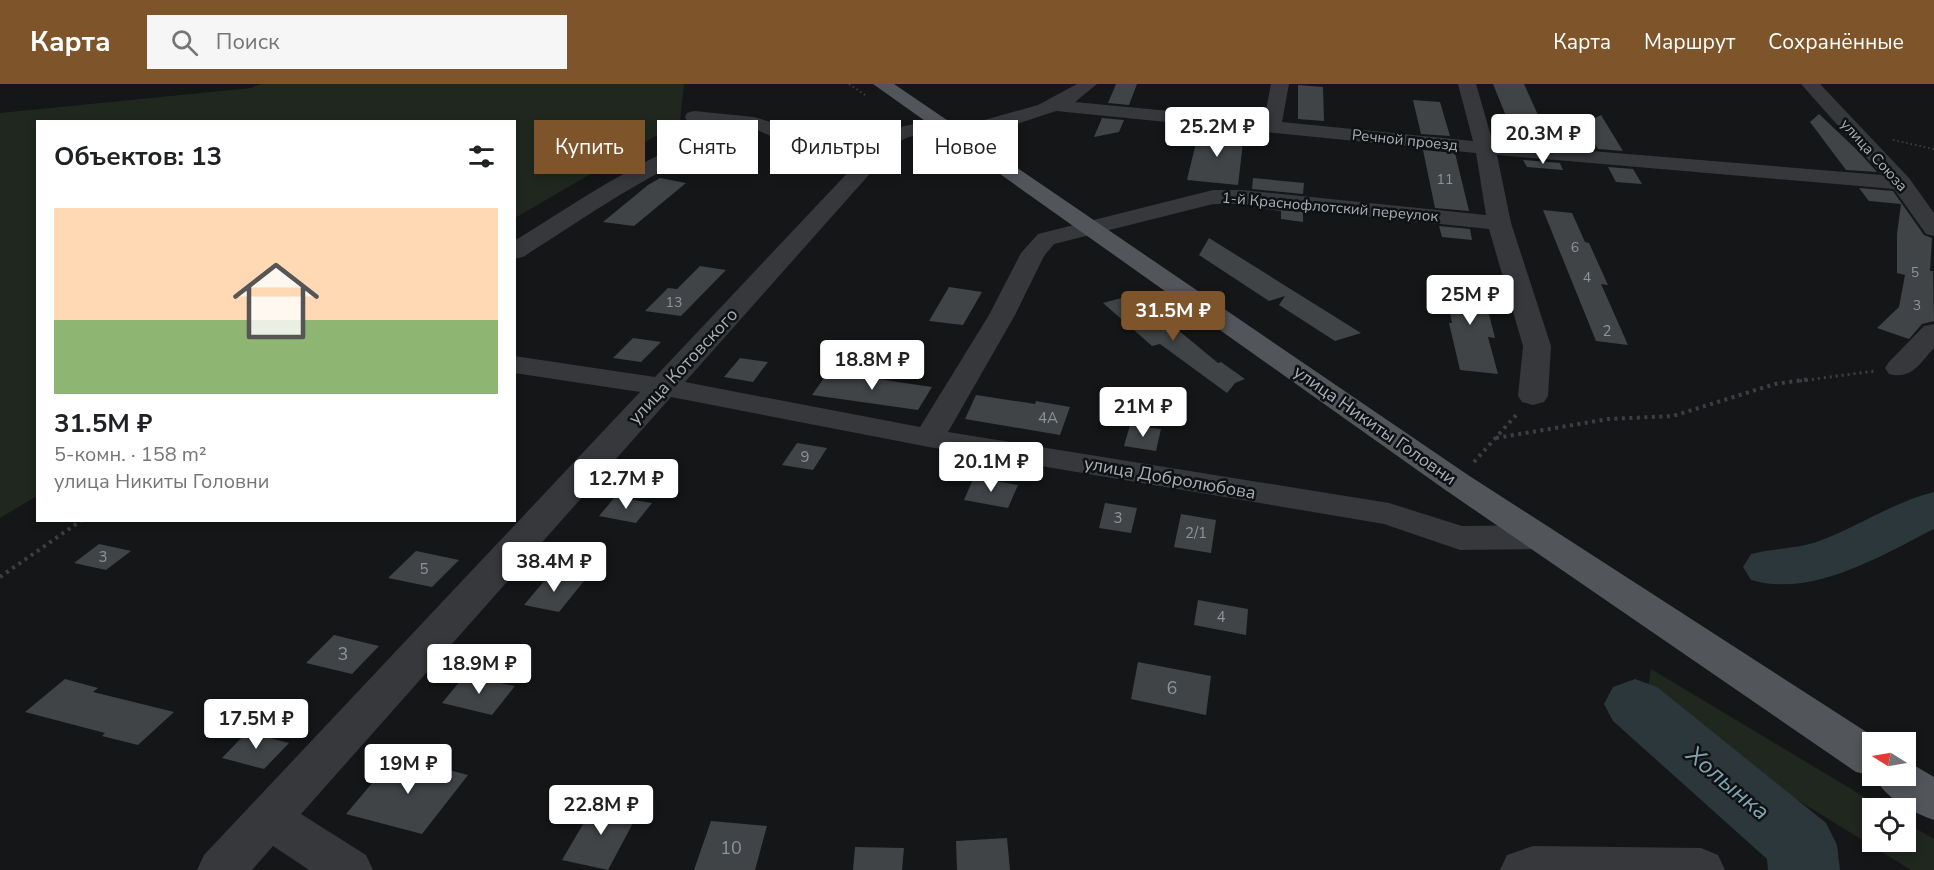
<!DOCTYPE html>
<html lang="ru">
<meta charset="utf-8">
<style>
:root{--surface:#fff;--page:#f6f6f6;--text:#202124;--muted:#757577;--line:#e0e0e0;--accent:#7e542b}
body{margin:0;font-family:"Nunito Sans",sans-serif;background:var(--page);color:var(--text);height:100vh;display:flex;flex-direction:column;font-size:22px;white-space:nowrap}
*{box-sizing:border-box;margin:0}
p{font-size:20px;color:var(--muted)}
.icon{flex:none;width:33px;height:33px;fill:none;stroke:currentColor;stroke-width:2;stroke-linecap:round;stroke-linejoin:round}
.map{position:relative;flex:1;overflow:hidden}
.panel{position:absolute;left:36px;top:36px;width:480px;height:402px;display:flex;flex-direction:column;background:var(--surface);border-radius:0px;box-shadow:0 3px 9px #0003}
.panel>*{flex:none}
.guide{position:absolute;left:534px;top:36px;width:570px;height:54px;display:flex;gap:12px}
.needle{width:39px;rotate:281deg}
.fabs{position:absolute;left:1862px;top:648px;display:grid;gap:12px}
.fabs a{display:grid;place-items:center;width:54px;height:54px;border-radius:0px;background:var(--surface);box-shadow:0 3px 9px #0003;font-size:30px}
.price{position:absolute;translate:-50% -51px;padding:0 14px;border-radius:6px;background:#fff;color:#222;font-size:20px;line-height:39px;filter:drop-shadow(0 2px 3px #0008)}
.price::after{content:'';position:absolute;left:50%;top:36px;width:18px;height:14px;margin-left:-9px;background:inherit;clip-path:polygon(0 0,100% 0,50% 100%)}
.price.selected{background:var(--accent);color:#fff}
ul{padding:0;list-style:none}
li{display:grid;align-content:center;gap:12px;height:318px;padding:0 18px}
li+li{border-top:2px solid var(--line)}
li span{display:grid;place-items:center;height:186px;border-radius:0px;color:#555}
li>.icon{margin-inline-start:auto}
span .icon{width:108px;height:108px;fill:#fffc;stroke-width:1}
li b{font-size:26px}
h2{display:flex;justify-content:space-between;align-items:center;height:72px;padding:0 18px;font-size:26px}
.pill{padding:0 21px;border-radius:0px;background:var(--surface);box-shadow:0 3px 9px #0003;font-size:21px;line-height:54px}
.pill.selected{background:var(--accent);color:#fff}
header{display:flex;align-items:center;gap:36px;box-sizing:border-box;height:84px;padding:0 30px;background:var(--accent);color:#fff}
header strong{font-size:28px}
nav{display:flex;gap:33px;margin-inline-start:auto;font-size:21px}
.search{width:420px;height:54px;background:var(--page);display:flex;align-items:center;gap:15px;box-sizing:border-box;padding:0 21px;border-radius:0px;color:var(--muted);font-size:22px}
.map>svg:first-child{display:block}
.green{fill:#1f271f}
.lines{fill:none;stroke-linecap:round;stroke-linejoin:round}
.river{fill:#2b373b;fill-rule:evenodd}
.building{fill:#414447}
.path-far2{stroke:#3c3f43;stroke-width:2;stroke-dasharray:1.5 3;stroke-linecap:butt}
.path-far1{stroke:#3c3f43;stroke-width:3;stroke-dasharray:2 4;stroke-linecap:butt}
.path{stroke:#3c3f43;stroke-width:4;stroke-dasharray:3 4.5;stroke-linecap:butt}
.minor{fill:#36383c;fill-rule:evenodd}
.major{fill:#52565b;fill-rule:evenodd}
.labels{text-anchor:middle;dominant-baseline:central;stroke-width:5;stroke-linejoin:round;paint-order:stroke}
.far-number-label{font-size:14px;fill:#8e949b}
.far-street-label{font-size:15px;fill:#a7afb7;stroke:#101112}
.number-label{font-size:15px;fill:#8e949b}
.street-label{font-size:18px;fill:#a7afb7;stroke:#101112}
.near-number-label{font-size:18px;fill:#8e949b}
.near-water-label{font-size:24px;font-style:italic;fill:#7ea3b2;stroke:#101112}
</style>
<header>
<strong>Карта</strong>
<div class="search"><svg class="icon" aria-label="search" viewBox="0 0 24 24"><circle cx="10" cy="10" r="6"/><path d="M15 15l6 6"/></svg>Поиск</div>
<nav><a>Карта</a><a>Маршрут</a><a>Сохранённые</a></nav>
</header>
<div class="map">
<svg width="1934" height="786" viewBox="0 0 1934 786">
<rect width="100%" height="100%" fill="#151617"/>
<path class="green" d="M 261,0 L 684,0 L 680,38 L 515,134 L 514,38 L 38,38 L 37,412 L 0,434 L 0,29 L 251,4 Z
M 1651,585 L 1883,724 L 1872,724 L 1872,758 L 1905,758 L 1905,738 L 1934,755 L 1934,786 L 1911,786 L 1687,648 L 1647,611 Z"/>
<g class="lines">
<path class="river" d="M 1934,408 L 1934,445 C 1880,472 1813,514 1751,496 L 1743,483 L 1751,470 C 1773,464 1798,465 1819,457 C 1858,443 1893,418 1934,408 Z
M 1635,595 L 1657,603 L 1826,739 L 1837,761 L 1840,786 L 1768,786 L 1767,775 L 1613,637 L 1604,620 L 1613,603 Z"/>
</g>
<path class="building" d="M 1116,0 L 1137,0 L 1129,21 L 1108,19 Z
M 1493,0 L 1524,0 L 1552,62 L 1517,59 Z
M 1298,1 L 1323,3 L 1324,37 L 1298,35 Z
M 1413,16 L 1440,18 L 1450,52 L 1421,50 Z
M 1819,30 L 1858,67 L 1877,88 L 1846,86 L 1810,38 Z
M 1601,31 L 1623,67 L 1598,65 L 1584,40 Z
M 1102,34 L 1124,36 L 1119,48 L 1094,53 Z
M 1199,46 L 1244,50 L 1238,101 L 1187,96 Z
M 1423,66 L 1455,69 L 1469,127 L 1435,124 Z
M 1523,76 L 1560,79 L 1563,86 L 1527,83 Z
M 1608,83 L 1633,85 L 1642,100 L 1616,98 Z
M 660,94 L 686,99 L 634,142 L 603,138 L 648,101 Z
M 1253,94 L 1304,99 L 1303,110 L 1252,105 Z
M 1859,104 L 1893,107 L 1924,151 L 1932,154 L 1930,187 L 1933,187 L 1934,237 L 1922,240 L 1909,255 L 1877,244 L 1899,223 L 1905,191 L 1897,189 L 1897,150 L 1901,120 L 1869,117 Z
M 1251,123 L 1303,128 L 1303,138 L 1281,135 L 1281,127 Z
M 1543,126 L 1572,129 L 1585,158 L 1589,159 L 1608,201 L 1601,200 L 1628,261 L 1596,257 Z
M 1439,142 L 1470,145 L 1472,156 L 1442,153 Z
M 1209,154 L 1361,249 L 1335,257 L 1279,221 L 1285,212 L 1269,217 L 1199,171 Z
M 700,182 L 726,186 L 681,232 L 645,227 L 668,204 L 677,205 Z
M 1443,194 L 1481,199 L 1495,254 L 1488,253 L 1498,290 L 1460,286 L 1449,239 L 1452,239 Z
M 949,203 L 982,208 L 963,241 L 929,237 Z
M 1129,212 L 1161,237 L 1166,236 L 1218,279 L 1221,278 L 1245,295 L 1235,299 L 1227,309 L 1160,260 L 1152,262 L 1103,219 Z
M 633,254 L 661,258 L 641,278 L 613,274 Z
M 740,274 L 768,278 L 753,298 L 724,293 Z
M 829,287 L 898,298 L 932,303 L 918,326 L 812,311 Z
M 976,311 L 1035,320 L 1036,317 L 1070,323 L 1060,351 L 965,335 Z
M 1130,341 L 1161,345 L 1156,367 L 1124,362 Z
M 797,359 L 827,364 L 813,386 L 782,381 Z
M 974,393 L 1018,401 L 1008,424 L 964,416 Z
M 615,413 L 652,419 L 636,439 L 599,432 Z
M 1105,419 L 1137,424 L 1131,449 L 1099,444 Z
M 1181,430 L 1216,436 L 1211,469 L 1174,463 Z
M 99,460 L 131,467 L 106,486 L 74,479 Z
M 416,467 L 459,476 L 432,503 L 388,494 Z
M 550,490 L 584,497 L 559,528 L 524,521 Z
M 1198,516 L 1248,525 L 1246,551 L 1194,541 Z
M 334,551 L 379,562 L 352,590 L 306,579 Z
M 1138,578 L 1211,592 L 1206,631 L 1131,615 Z
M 465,591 L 515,602 L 492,631 L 442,619 Z
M 65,595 L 98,604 L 93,608 L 174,628 L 138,661 L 102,652 L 105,649 L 25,628 Z
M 247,648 L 289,659 L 264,685 L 222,674 Z
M 395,672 L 468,691 L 422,750 L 346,730 Z
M 596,718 L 640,726 L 608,786 L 562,776 Z
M 711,737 L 767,742 L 755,786 L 694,786 Z
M 1007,754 L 1010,786 L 957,786 L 956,757 Z
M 855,763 L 904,764 L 902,786 L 853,786 Z"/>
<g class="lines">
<path class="path-far2" d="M 849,0 L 865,11
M 1893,56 L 1934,65"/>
<path class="path-far1" d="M 1800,297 L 1875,287"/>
<path class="path" d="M 1496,354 L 1608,335 L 1673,332 L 1775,300 L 1811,295
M 1474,378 L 1517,330
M 0,493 L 82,436"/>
<path class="minor" d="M 1077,0 L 1097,0 L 1075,18 L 1264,36 L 1271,0 L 1289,0 L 1282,38 L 1473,57 L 1458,0 L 1476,0 L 1493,59 L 1882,91 L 1801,0 L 1820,0 L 1909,94 L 1934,129 L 1934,152 L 1926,150 L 1894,105 L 1497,71 L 1511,139 L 1551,262 L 1548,312 L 1544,318 L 1533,321 L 1522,318 L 1518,312 L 1523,262 L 1489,145 L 1242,120 L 1213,120 L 1054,160 L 1044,172 L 1015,231 L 948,348 L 1389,419 L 1462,442 L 1540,441 L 1552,445 L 1558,453 L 1552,461 L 1540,465 L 1460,466 L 1384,440 L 929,363 L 671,313 L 301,730 L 366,771 L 373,786 L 309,786 L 273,762 L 252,786 L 197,786 L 204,771 L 640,308 L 514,289 L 514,272 L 655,293 L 854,82 L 831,78 L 757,46 C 671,73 598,125 523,173 L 514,175 L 514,157 C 584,114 652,66 731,42 L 687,37 L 685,33 L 687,29 L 694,27 L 754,33 L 774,39 L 842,68 L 865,70 L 884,50 L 896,44 L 941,34 L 948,36 L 951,40 L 948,44 L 909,53 L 898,58 L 685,298 L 920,343 L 989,231 L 1021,169 L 1038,150 L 1213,106 L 1242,106 L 1486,131 L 1476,69 L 1056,27 L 1014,41 L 956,56 L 949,54 L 946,50 L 949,46 L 1038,21 Z
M 1934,240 L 1934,264 C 1920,279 1912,296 1889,290 L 1885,284 L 1889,278 L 1924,242 Z
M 1533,762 L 1701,764 L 1718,771 L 1725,786 L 1500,786 L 1507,771 Z"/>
<path class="major" d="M 873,0 L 894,0 L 1468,391 L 1882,658 L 1872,658 L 1872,692 L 1905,692 L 1905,676 L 1934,693 L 1934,736 C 1911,728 1885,714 1874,692 L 1856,688 L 1444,405 Z"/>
</g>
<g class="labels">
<g class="far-number-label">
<text x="1445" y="95">11</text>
<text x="1575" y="163">6</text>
<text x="1915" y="188">5</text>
<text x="1587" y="193">4</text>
<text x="674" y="218">13</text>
<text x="1917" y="221">3</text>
</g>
<g class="far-street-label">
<text transform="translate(1405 56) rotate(6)">Речной проезд</text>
<text transform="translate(1874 71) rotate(48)">улица Союза</text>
<text transform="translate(1330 123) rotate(5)">1-й Краснофлотский переулок</text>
</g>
<g class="number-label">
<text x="1607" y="247">2</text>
<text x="1048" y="334">4А</text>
<text x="805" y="373">9</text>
<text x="1118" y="434">3</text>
<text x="1196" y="449">2/1</text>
<text x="103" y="473">3</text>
<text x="424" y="485">5</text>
<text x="1221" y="533">4</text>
</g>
<g class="street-label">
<text transform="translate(683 282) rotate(-47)">улица Котовского</text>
<text transform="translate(1375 341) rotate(35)">улица Никиты Головни</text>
<text transform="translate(1170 394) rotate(10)">улица Добролюбова</text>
</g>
<g class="near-number-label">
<text x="343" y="570">3</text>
<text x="1172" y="604">6</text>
<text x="731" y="764">10</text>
</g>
<g class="near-water-label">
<text transform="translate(1728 699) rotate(40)">Холынка</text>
</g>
</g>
</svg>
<div class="fabs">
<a><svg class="needle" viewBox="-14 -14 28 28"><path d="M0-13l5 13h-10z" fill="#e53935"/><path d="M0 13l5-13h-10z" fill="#757577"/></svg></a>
<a><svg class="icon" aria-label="locate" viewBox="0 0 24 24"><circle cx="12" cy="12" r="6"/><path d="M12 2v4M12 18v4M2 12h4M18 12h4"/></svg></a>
</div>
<b class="price" style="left:1217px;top:74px">25.2M ₽</b>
<b class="price" style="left:1543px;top:81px">20.3M ₽</b>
<b class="price" style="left:1470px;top:242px">25M ₽</b>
<b class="price selected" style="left:1173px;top:258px">31.5M ₽</b>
<b class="price" style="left:872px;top:307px">18.8M ₽</b>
<b class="price" style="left:1143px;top:354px">21M ₽</b>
<b class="price" style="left:991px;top:409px">20.1M ₽</b>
<b class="price" style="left:626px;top:426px">12.7M ₽</b>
<b class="price" style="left:554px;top:509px">38.4M ₽</b>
<b class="price" style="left:479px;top:611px">18.9M ₽</b>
<b class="price" style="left:256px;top:666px">17.5M ₽</b>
<b class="price" style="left:408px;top:711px">19M ₽</b>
<b class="price" style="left:601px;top:752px">22.8M ₽</b>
<div class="guide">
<a class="pill selected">Купить</a>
<a class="pill">Снять</a>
<a class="pill">Фильтры</a>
<a class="pill">Новое</a>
</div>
<section class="panel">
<h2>Объектов: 13<svg class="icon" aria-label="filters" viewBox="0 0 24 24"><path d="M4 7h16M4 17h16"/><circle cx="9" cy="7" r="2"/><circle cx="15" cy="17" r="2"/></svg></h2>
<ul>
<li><span style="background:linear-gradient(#ffd9b3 60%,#8fb573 0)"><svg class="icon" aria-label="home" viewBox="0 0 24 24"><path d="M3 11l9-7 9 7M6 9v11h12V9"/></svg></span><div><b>31.5M ₽</b><p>5-комн. · 158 m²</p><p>улица Никиты Головни</p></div></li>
</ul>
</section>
</div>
